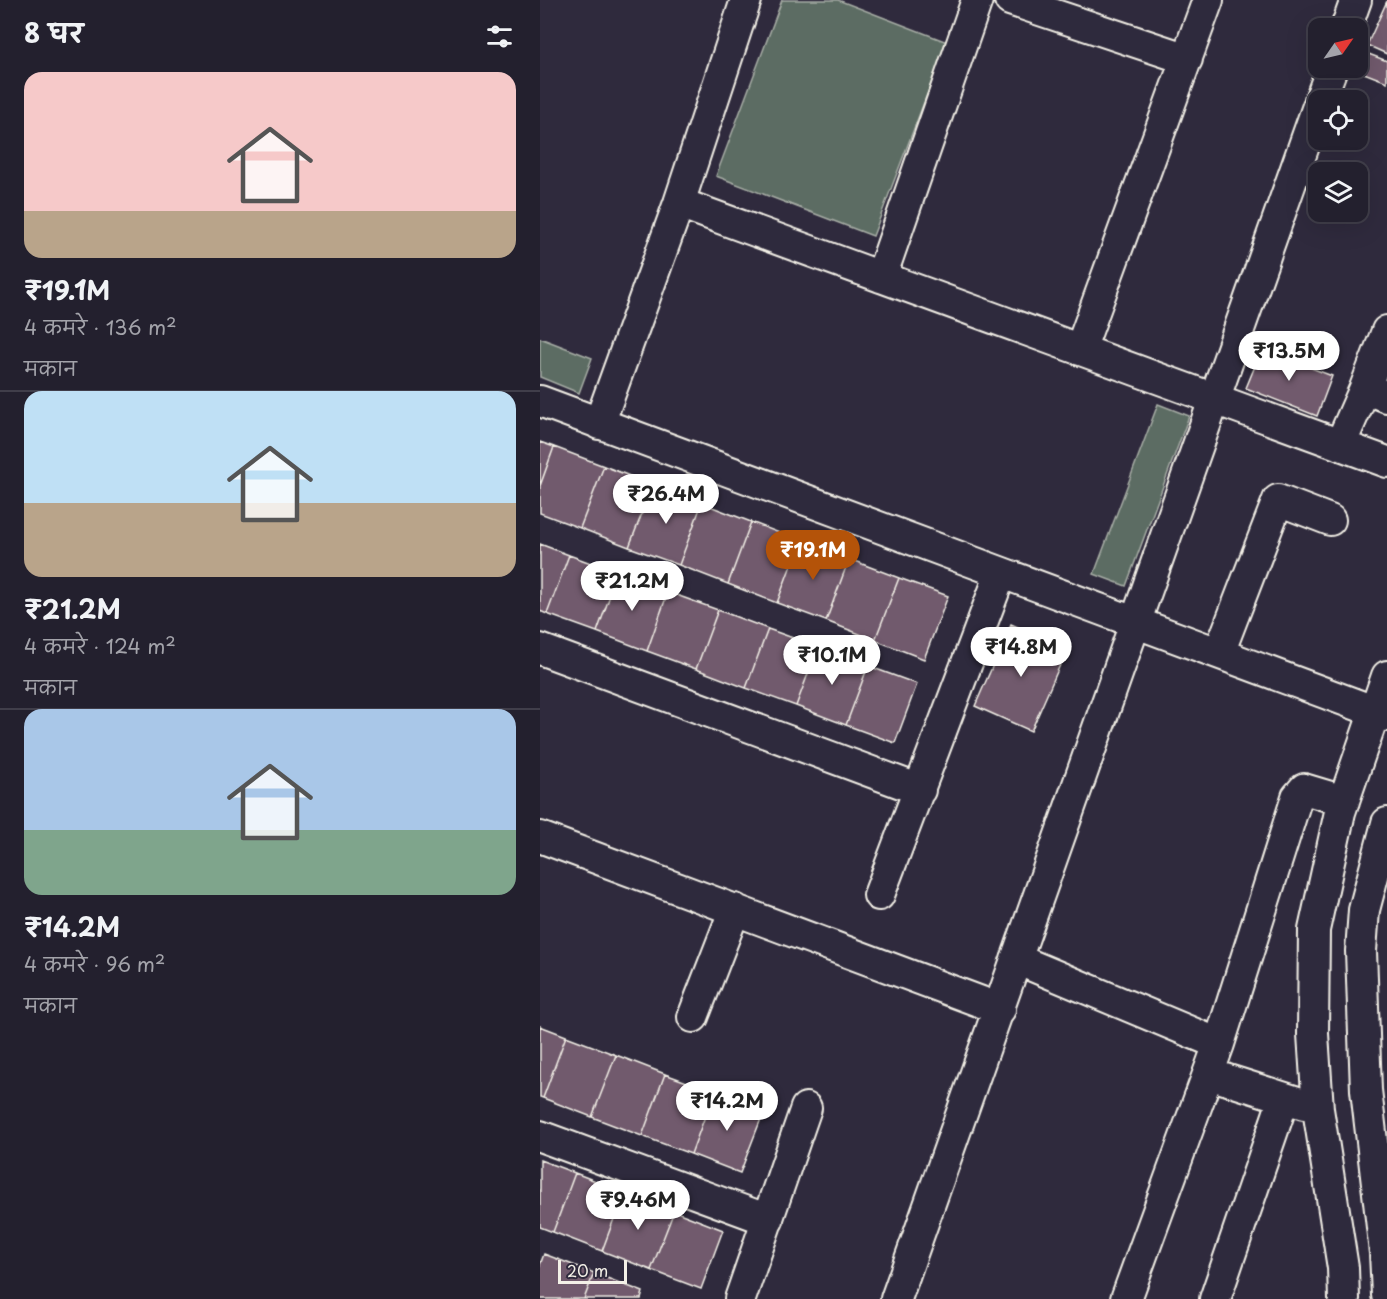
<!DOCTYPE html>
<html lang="hi">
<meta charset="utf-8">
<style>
:root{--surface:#23202e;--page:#2b2836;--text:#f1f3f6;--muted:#a3a3aa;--line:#403e4a;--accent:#b45309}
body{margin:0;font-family:"Playpen Sans","Playpen Sans Deva",sans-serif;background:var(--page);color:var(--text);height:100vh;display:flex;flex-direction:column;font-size:22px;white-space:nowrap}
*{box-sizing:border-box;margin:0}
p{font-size:20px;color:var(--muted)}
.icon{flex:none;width:33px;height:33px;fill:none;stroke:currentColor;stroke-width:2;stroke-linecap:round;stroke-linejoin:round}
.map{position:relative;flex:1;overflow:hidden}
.panel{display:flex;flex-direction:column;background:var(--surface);width:540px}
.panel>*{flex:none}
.needle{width:39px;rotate:56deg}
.controls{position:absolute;left:768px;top:18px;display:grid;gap:12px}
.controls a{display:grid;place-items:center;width:60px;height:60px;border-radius:12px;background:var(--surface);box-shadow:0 6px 24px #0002,0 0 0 2px var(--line);font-size:30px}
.scale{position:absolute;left:18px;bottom:15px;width:69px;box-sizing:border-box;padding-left:6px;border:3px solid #f4f1e8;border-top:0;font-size:16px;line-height:21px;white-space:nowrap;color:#f4f1e8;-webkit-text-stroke:4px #2f2a3d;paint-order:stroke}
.price{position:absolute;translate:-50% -51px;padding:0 14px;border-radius:21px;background:#fff;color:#222;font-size:20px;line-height:39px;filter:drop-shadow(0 2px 3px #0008)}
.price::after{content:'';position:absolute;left:50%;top:36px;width:18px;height:14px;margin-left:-9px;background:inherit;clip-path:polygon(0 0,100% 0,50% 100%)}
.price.active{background:var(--accent);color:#fff}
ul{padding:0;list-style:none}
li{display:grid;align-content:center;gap:12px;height:318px;padding:0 24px}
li+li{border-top:2px solid var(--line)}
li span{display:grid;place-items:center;height:186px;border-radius:18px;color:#555}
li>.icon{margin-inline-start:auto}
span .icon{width:108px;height:108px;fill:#fffc;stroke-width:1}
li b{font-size:26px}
h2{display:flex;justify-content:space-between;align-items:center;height:72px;padding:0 24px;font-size:26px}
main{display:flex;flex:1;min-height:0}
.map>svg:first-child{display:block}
.green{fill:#5c6c64;stroke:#a8aea6;stroke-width:1.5}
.building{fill:#715a6d;stroke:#f4f1e8;stroke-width:1.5}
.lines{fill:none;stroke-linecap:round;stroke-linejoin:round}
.minor-casing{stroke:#f4f1e8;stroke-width:34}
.minor{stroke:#2f2a3d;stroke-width:30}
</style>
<main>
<section class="panel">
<h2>8 घर<svg class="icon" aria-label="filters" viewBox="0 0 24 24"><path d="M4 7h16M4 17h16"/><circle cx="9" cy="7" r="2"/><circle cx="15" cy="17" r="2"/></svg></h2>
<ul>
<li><span style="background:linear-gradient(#f6c9c9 75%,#b9a48a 0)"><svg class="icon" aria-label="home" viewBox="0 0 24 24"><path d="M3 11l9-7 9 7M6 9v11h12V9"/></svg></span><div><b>₹19.1M</b><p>4 कमरे · 136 m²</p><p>मकान</p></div></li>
<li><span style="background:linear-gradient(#bfe0f5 60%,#b9a48a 0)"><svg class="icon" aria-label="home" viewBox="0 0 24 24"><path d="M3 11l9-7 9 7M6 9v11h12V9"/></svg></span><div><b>₹21.2M</b><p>4 कमरे · 124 m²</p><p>मकान</p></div></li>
<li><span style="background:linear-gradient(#a9c7e8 65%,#7fa58c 0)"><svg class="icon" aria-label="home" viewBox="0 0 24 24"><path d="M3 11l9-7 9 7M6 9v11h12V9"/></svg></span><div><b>₹14.2M</b><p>4 कमरे · 96 m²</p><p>मकान</p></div></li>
</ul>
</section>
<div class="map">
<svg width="847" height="1299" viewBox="0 0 847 1299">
<rect width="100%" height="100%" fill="#2f2a3d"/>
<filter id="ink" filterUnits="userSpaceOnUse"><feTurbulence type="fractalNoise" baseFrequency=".0167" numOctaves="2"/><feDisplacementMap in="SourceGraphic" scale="12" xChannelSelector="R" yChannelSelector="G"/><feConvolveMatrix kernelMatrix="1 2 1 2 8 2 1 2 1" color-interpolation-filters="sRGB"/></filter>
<g filter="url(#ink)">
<path class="green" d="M 242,0 L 298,0 L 407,42 L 333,236 L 176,176 Z
M 0,338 L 52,358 L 39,393 L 0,377 Z
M 618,404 L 649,416 L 586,586 L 554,574 Z"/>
<path class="building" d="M 847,1 L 847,54 L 827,45 Z
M 826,53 L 847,61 L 847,82 L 819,71 Z
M 722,349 L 792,376 L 777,416 L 706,388 Z
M 0,442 L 14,447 L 0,486 Z
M 14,447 L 64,466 L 40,528 L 0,513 L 0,486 Z
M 64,466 L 113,485 L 89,547 L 40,528 Z
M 113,485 L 162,503 L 139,565 L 89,547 Z
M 162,503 L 211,522 L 188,584 L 139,565 Z
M 211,522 L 260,541 L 237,603 L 188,584 Z
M 260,541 L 309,559 L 286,621 L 237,603 Z
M 0,544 L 29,555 L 7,614 L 0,611 Z
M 29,555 L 78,573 L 57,632 L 7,614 Z
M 309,559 L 359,578 L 335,640 L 286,621 Z
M 78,573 L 128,592 L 107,651 L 57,632 Z
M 359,578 L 408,596 L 384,659 L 335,640 Z
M 128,592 L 178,610 L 156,669 L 107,651 Z
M 178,610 L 228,629 L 206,688 L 156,669 Z
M 471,624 L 527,649 L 491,731 L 435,706 Z
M 228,629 L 278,647 L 256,706 L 206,688 Z
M 278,647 L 328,666 L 306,725 L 256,706 Z
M 328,666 L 377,684 L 355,743 L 306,725 Z
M 0,1026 L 26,1036 L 3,1098 L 0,1097 Z
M 26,1036 L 76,1055 L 52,1117 L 3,1098 Z
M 76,1055 L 125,1074 L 102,1136 L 52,1117 Z
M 125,1074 L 174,1092 L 151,1154 L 102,1136 Z
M 174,1092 L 224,1111 L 200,1173 L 151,1154 Z
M 0,1160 L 35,1173 L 13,1232 L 0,1227 Z
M 35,1173 L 84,1192 L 62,1251 L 13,1232 Z
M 84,1192 L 134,1211 L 111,1270 L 62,1251 Z
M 134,1211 L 183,1230 L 161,1289 L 111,1270 Z
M 4,1254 L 54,1273 L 44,1299 L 0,1299 L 0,1265 Z
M 54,1273 L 103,1292 L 101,1299 L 44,1299 Z"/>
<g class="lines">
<defs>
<path id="minor" d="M 470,0 L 647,59
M 806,28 L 816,0
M 780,100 L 792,68
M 139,203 L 847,462
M 341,277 L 437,0
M 847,331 L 825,388 L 847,397
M 540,350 L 668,0
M 0,401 L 847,716
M 59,424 L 139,203 L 206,0
M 800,445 L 825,388
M 0,649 L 380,790
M 679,653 L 738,500 L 790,520
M 847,823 L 824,910 L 821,951 L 826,1090 L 845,1253 L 847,1295
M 0,837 L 460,1009
M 339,895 L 461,573
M 476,959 L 679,1044
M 153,1017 L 195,909
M 669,1074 L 764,1104
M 0,1136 L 228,1220
M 200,1299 L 266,1108
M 356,1299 L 778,106
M 586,1299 L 679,1044 L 757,797 L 764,789 L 804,801
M 675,1299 L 744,1098
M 804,1299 L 803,1268 L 778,1109 L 773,1034 L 774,930 L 800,812 L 847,676"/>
</defs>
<use href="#minor" class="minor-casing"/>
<use href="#minor" class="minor"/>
</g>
</g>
</svg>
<div class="controls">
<a><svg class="needle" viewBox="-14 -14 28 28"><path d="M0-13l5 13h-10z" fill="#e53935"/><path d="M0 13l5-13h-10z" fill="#a3a3aa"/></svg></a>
<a><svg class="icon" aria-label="locate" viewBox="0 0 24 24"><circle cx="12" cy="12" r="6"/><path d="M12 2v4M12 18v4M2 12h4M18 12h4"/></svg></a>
<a><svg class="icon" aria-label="layers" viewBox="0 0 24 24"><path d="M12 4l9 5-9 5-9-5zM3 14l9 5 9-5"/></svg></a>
</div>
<div class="scale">20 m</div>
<b class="price" style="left:749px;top:382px">₹13.5M</b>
<b class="price" style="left:126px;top:525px">₹26.4M</b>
<b class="price active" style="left:273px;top:581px">₹19.1M</b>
<b class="price" style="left:92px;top:612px">₹21.2M</b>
<b class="price" style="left:481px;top:678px">₹14.8M</b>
<b class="price" style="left:292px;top:686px">₹10.1M</b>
<b class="price" style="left:187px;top:1132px">₹14.2M</b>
<b class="price" style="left:98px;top:1231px">₹9.46M</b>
</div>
</main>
